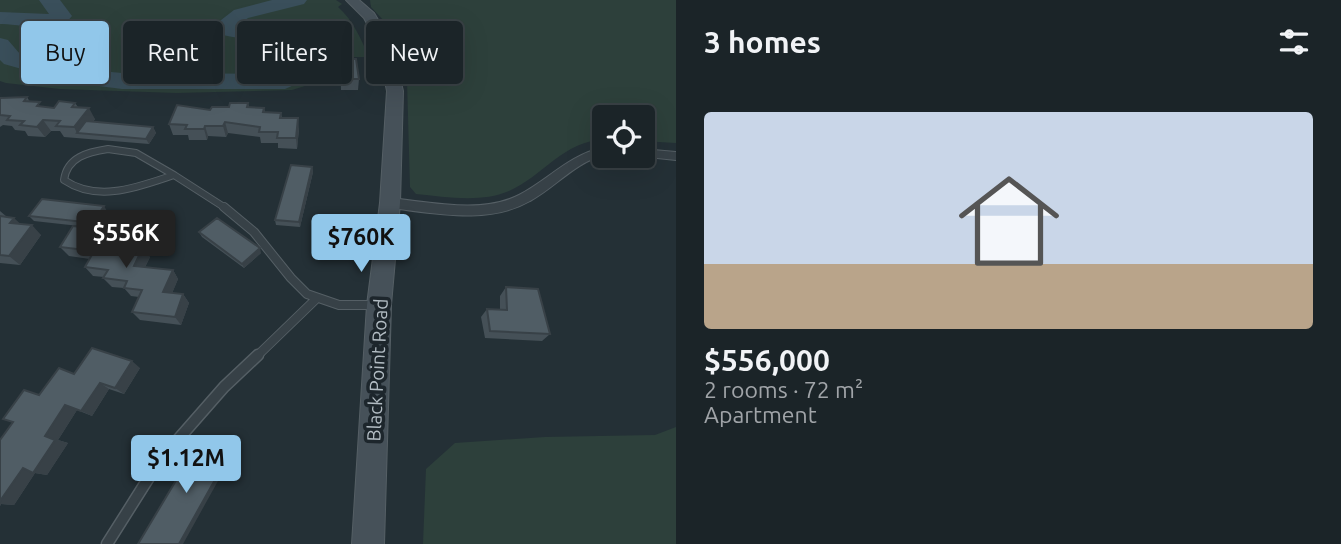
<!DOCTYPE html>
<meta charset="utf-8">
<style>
:root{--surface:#1b2428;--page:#242c30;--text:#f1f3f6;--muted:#a0a4a8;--line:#394145;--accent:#91c7ea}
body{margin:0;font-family:Ubuntu,sans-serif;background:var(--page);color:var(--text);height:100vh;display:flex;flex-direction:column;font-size:26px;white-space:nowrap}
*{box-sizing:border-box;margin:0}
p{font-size:23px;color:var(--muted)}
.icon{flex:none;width:38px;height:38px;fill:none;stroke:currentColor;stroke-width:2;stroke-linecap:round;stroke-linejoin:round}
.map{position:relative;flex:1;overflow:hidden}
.sheet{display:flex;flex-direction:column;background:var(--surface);width:665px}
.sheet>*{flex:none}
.top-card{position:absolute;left:21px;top:21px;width:550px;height:63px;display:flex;gap:14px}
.controls{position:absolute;left:592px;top:105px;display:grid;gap:14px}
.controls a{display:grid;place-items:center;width:63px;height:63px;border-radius:7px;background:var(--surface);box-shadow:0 7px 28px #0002,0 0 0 2px var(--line);font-size:35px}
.price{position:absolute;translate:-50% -60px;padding:0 16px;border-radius:7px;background:var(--accent);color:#111;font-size:23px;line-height:46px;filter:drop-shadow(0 2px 4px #0008)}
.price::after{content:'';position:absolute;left:50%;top:42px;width:21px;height:16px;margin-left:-10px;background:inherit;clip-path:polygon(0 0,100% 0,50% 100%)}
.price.active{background:#222;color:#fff}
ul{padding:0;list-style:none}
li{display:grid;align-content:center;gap:14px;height:371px;padding:0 28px}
li span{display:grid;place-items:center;height:217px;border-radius:7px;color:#555}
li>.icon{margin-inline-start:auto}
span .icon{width:126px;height:126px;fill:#fffc;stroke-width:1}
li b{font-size:30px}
h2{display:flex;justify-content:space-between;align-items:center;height:84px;padding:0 28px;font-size:30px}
.pill{padding:0 24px;border-radius:7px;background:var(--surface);box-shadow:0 7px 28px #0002,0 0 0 2px var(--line);font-size:24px;line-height:63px}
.pill.active{background:var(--accent);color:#111}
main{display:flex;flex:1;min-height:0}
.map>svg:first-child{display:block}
.green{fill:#2d403b}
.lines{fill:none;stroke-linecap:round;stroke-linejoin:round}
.river{fill:#3a4f5b;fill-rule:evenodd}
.lane-far2-casing{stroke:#555f65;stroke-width:8}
.lane-far1-casing{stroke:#555f65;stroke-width:10}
.lane-casing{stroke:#555f65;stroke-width:13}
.street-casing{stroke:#555f65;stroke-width:2}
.secondary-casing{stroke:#555f65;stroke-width:2}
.lane-far2{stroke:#374147;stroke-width:6}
.lane-far1{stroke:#374147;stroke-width:8}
.lane{stroke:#374147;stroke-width:10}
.street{fill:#374147;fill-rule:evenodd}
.secondary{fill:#465159;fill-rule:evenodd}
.wall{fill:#455057}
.shaded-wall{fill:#384147}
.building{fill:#505d65;stroke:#384147;stroke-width:2}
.labels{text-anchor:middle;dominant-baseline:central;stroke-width:7;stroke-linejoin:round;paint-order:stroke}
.street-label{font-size:19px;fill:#b2bcc3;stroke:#1d262c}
</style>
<main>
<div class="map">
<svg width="676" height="544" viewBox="0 0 676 544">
<rect width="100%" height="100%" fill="#243036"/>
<path class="green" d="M 0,0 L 336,0 L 342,4 L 338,7 C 353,20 361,39 369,57 L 331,57 L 305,86 L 292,90 L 176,93 L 60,89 L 6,83 L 0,81 Z
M 370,0 L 676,0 L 676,143 L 642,141 L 642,117 L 604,117 L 604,140 C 564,140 542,177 509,191 C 481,203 446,197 416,194 L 410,187 L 407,80 L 416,64 L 415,55 L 403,27 L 386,23 L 371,7 Z
M 676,427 L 676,544 L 423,544 L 426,469 L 455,443 L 545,437 L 655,435 Z"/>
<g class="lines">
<path class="river" d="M 39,0 L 60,0 L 72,16 C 55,38 23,23 0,24 L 0,12 L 49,14 Z
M 272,0 L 307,0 L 304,4 L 248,18 L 240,24 C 275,28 303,32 318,67 L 312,77 L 285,89 L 122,89 L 68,82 L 4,64 L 0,60 L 0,38 L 8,40 L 20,54 L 68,68 L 122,73 L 280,74 L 294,67 C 282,35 251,42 223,35 L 216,24 L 234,10 Z"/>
<defs>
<path id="lane-far2" d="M 108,149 L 136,153 L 174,175 C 138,187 98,203 64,180 C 67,157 88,152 108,149 Z
M 174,175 L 227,209"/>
<path id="lane-far1" d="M 224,207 L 254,232 L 291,278 L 307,294 L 339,305 L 376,305
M 256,357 L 316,299"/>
<path id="lane" d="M 107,544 L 160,460 L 224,387 L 258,355"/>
<path id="street" d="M 604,147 L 604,155 C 574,163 556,187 530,201 C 489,225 434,213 390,208 L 383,203 L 390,198 C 430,202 482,214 519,195 C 551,178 567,156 604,147 Z
M 642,149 L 676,152 L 676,160 L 638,156 L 642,156 Z"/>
<path id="secondary" d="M 346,0 L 359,0 L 374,13 L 391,42 L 403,91 L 400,203 L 391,305 L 384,544 L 352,544 L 367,305 L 380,203 L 387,91 L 377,42 L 364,18 Z"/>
</defs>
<use href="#lane-far2" class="lane-far2-casing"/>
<use href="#lane-far1" class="lane-far1-casing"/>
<use href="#lane" class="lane-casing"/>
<use href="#street" class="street-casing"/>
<use href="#secondary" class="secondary-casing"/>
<use href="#lane-far2" class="lane-far2"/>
<use href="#lane-far1" class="lane-far1"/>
<use href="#lane" class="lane"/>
<use href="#street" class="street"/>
<use href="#secondary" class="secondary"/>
</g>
<path class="wall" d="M 340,59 L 359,79 L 358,90 L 341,90 Z
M 27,97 L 30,102 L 43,107 L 54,108 L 75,103 L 78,107 L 95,119 L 93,122 L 153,127 L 156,133 L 149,144 L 64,137 L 60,131 L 51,131 L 45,137 L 28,136 L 25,131 L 15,130 L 12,126 L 3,125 L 0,127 L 0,98 Z
M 248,103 L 249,107 L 264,108 L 265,112 L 281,113 L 282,118 L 299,129 L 297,149 L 278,148 L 278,143 L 261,143 L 260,137 L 228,133 L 226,137 L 208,136 L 207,140 L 189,140 L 188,135 L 173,135 L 169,124 L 210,110 Z
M 312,167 L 313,172 L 300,227 L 276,225 L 275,220 Z
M 0,211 L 7,217 L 41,235 L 20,265 L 0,263 Z
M 107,211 L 97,228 L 34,221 L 29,216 Z
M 199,232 L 261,253 L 244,268 L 202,237 Z
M 111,236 L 125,237 L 131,246 L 150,257 L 145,267 L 173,270 L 178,279 L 172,293 L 183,294 L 189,303 L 181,325 L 140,320 L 132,312 L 139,297 L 131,296 L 124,288 L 112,287 L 103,278 L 104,277 L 93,276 L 85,267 L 90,259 L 69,256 L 60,247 Z
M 506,287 L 550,334 L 542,341 L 485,338 L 481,317 L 487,309 L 500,309 L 500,296 Z
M 140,368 L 124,394 L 109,389 L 92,416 L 77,410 L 58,440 L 68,443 L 47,475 L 35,473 L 14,505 L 1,504 L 0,506 L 0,440 L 39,395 L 74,374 Z"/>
<path class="shaded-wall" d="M 89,108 L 95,119 L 84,133 L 77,133 L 74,127 Z
M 298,118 L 299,129 L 297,149 L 296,138 Z
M 43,120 L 51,131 L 45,137 L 37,127 Z
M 225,122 L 228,133 L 226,137 L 223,126 Z
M 205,126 L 208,136 L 207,140 L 204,129 Z
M 153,127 L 156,133 L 149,144 L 146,139 Z
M 312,167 L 313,172 L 300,227 L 299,222 Z
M 104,206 L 107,211 L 97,228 L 93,223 Z
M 14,218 L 25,228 L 10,223 Z
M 32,225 L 41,235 L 20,265 L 9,256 Z
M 125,237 L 132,247 L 121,245 Z
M 143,247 L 150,257 L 141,275 L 134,266 Z
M 260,248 L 261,253 L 244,268 L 242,264 Z
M 173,270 L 178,279 L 169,301 L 163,292 Z
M 183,294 L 189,303 L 181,325 L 175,317 Z
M 132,361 L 140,368 L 124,394 L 115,388 Z
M 100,383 L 109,389 L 92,416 L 81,411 Z
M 65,405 L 77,410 L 58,440 L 68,443 L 47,475 L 35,473 L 14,505 L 1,504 L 0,506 L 0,500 Z
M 230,453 L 233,454 L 183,544 L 179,544 Z"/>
<path class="building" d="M 340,59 L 356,59 L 359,79 L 341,79 Z
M 27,97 L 24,101 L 40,102 L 37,106 L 54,108 L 59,101 L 75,103 L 72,107 L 89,108 L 74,127 L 56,126 L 60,121 L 43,120 L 37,127 L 20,125 L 24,121 L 7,120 L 10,116 L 0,115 L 0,98 Z
M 230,103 L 248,103 L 247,107 L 264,108 L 263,112 L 281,113 L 280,118 L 298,118 L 296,138 L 277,138 L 278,132 L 259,132 L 260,127 L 225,122 L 223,126 L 205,126 L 204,129 L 185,129 L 187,125 L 169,124 L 177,105 L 210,110 L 212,107 L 229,107 Z
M 86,121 L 153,127 L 146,139 L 77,133 Z
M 291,165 L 312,167 L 299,222 L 275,220 Z
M 42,199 L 104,206 L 93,223 L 29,216 Z
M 0,216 L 14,218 L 10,223 L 32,225 L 9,256 L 0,255 Z
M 217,218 L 260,248 L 242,264 L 199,232 Z
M 73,226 L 106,230 L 103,235 L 125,237 L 121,245 L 143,247 L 134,266 L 173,270 L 163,292 L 183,294 L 175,317 L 132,312 L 142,290 L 124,288 L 127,281 L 103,278 L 108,270 L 85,267 L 94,251 L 60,247 Z
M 506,287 L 538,289 L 550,334 L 490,331 L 487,309 L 507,310 Z
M 92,348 L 132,361 L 115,388 L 100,383 L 81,411 L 65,405 L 45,436 L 55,440 L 33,473 L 23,468 L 0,501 L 0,440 L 13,422 L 3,419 L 24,390 L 39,395 L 59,368 L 74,374 Z
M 202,437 L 230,453 L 179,544 L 138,544 Z"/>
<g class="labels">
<g class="street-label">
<text transform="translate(377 370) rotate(-87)">Black Point Road</text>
</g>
</g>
</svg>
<div class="controls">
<a><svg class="icon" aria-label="locate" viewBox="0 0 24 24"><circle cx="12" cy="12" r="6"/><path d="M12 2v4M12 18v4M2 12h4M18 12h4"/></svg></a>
</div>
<b class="price active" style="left:126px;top:270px">$556K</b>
<b class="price" style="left:361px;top:274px">$760K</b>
<b class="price" style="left:186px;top:495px">$1.12M</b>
<div class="top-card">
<a class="pill active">Buy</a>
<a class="pill">Rent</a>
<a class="pill">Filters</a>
<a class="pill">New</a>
</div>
</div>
<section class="sheet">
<h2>3 homes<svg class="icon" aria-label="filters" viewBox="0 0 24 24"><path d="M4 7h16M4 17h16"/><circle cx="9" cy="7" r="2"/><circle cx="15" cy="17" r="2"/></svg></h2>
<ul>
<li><span style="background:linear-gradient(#c9d6e8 70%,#b9a48a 0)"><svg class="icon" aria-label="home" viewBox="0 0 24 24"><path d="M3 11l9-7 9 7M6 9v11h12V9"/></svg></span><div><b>$556,000</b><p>2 rooms · 72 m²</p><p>Apartment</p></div></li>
</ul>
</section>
</main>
